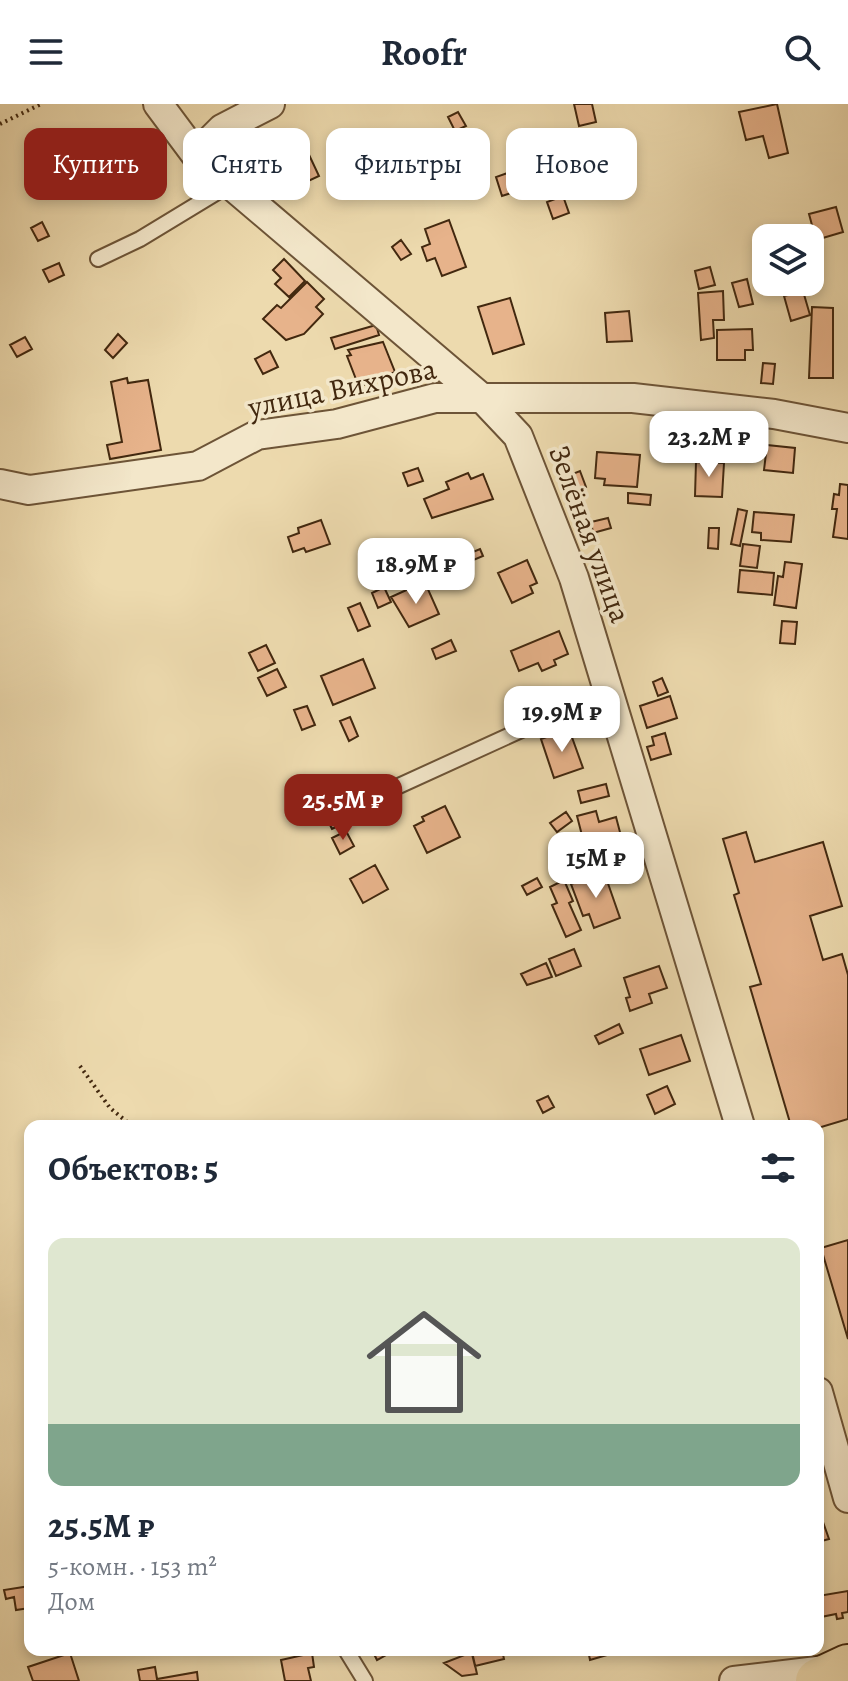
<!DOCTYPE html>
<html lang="ru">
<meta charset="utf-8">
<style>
:root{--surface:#fff;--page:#f6f6f7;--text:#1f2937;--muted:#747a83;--accent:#8f2418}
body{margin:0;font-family:Alegreya,serif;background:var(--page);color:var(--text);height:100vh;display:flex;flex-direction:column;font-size:30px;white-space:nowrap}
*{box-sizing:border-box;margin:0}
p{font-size:26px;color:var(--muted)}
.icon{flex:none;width:44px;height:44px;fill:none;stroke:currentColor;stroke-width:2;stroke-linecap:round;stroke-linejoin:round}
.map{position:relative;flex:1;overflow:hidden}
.panel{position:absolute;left:24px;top:1016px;width:800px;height:536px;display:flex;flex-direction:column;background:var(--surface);border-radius:16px;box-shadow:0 4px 12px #0003}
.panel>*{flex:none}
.top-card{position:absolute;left:24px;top:24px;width:800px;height:72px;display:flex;gap:16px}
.fabs{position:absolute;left:752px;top:120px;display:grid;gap:16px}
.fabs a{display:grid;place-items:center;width:72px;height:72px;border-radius:16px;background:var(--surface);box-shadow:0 4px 12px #0003;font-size:40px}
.price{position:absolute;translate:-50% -68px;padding:0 18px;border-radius:16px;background:#fff;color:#222;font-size:26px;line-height:52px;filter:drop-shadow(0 2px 4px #0008)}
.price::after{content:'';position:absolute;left:50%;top:48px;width:24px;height:18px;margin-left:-12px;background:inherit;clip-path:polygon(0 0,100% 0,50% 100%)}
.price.selected{background:var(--accent);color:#fff}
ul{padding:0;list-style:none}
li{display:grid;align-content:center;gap:16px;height:424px;padding:0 24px}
li span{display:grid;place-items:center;height:248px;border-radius:16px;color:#555}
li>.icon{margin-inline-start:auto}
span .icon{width:144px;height:144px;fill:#fffc;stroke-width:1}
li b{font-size:34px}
h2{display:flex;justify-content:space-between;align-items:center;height:96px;padding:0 24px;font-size:34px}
.pill{padding:0 28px;border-radius:16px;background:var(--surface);box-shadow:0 4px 12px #0003;font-size:28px;line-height:72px}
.pill.selected{background:var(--accent);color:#fff}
header{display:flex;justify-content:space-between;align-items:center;height:104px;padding:0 24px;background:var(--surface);font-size:36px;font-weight:700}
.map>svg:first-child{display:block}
.building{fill:#e7b38b;stroke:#42280f;stroke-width:2}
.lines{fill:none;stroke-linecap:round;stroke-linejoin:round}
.service-casing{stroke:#6d5437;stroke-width:18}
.minor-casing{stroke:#6d5437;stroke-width:32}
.primary-casing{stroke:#42280f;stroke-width:48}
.path{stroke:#42280f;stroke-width:4;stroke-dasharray:2 4;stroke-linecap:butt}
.service{stroke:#f3e7ca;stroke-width:14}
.minor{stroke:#f3e7ca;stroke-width:28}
.primary{stroke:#eddaae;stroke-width:44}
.labels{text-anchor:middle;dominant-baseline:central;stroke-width:7;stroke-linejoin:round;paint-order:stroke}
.street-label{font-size:30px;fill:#42280f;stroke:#f3e7ca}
</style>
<header><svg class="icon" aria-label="menu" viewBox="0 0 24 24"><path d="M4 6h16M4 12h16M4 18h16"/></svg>Roofr<svg class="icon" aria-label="search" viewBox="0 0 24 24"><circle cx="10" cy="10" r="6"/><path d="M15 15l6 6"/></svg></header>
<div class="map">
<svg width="848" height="1577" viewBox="0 0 848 1577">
<rect width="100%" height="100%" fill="#eddaae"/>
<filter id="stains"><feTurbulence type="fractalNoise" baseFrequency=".0025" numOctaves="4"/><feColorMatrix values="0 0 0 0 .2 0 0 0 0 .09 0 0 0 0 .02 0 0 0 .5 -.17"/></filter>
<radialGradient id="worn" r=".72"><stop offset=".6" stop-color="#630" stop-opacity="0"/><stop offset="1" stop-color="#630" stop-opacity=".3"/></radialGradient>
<path class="building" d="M 574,0 L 592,0 L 596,18 L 579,22 Z
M 777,0 L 788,49 L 769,54 L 763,32 L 746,36 L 739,8 Z
M 458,8 L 466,22 L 455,27 L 448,13 Z
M 303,38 L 319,72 L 289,86 L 273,52 Z
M 406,42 L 415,58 L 437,47 L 448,70 L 401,93 L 382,54 Z
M 604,61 L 609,79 L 593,83 L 588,66 Z
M 516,66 L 523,85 L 502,92 L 496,73 Z
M 563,92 L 569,109 L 553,115 L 547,98 Z
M 836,103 L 843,128 L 816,136 L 809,110 Z
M 449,116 L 466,163 L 442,172 L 435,154 L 427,157 L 422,143 L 430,140 L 425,125 Z
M 42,118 L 49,132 L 38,137 L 31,124 Z
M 401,136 L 411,150 L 401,156 L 392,143 Z
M 284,155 L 305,177 L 289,193 L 275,180 L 281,174 L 273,166 Z
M 59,159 L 64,171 L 49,178 L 43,166 Z
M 710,163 L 715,181 L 699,185 L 695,167 Z
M 747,175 L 753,200 L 739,203 L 732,179 Z
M 307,178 L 324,195 L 316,203 L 323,210 L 304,230 L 286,236 L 263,215 L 277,201 L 281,204 Z
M 723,187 L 724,216 L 713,216 L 714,234 L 701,236 L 698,189 Z
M 803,187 L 810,211 L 791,217 L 784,192 Z
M 510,194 L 524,240 L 493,250 L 478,203 Z
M 812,203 L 833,204 L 833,274 L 809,274 Z
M 629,207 L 632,237 L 607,238 L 605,209 Z
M 376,221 L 379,231 L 335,245 L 331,234 Z
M 752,225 L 753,246 L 745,246 L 745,256 L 717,256 L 717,226 Z
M 118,230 L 127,239 L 113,254 L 105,246 Z
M 25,233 L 32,245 L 17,253 L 10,241 Z
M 383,238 L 395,268 L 359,283 L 347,252 L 351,251 L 348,246 Z
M 270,247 L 278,263 L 263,270 L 255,255 Z
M 763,259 L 775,260 L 773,280 L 761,279 Z
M 127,274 L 128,279 L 148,276 L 161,346 L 110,355 L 107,341 L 122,338 L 111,278 Z
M 767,341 L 795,344 L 793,369 L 764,366 Z
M 597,348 L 640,351 L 637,383 L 604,381 L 605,375 L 595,374 Z
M 696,358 L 724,359 L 722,393 L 695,392 Z
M 418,364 L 423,377 L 408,382 L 403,369 Z
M 580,367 L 586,383 L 577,387 L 570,371 Z
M 468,369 L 471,375 L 483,370 L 493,395 L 432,414 L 424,395 L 449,385 L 446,378 Z
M 840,380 L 848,381 L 848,435 L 833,433 L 837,405 L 832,405 L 834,390 L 839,391 Z
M 628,389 L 651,391 L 650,401 L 628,399 Z
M 738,405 L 747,407 L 740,442 L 731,440 Z
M 754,408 L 794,411 L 791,438 L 761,436 L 761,429 L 752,428 Z
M 608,414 L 611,424 L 593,429 L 591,418 Z
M 321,416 L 330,440 L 306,448 L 304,444 L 293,448 L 288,433 L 299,429 L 298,424 Z
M 709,424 L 719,424 L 718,445 L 708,444 Z
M 743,440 L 760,442 L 757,464 L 740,462 Z
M 480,445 L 483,452 L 452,465 L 449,458 Z
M 527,456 L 537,479 L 530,482 L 533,489 L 512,499 L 498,469 Z
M 785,458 L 802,460 L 796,504 L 774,501 L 778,472 L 783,473 Z
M 740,466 L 774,469 L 772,491 L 738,488 Z
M 384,483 L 391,498 L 378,504 L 372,489 Z
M 413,483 L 416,488 L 427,483 L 439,510 L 409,523 L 391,493 Z
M 360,499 L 370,522 L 358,527 L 348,504 Z
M 782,517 L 797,518 L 795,540 L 780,539 Z
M 559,527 L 568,550 L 554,556 L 556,561 L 542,567 L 538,559 L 519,567 L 511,547 Z
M 451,536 L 456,547 L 436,555 L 432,545 Z
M 266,541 L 275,559 L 258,567 L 249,549 Z
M 363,555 L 375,584 L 333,601 L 321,572 Z
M 277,565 L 286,583 L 267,592 L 258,574 Z
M 662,574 L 668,588 L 658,592 L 653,578 Z
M 670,592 L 677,614 L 647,624 L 640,602 Z
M 307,602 L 315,621 L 302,626 L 294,606 Z
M 350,613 L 358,632 L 349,637 L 340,617 Z
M 569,625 L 583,664 L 554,674 L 541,635 Z
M 665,629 L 671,650 L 651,656 L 647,643 L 654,641 L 652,633 Z
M 606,680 L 609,692 L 581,699 L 578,687 Z
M 338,685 L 343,698 L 322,708 L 316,695 Z
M 346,701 L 353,715 L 332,725 L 325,711 Z
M 445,702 L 460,733 L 427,749 L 414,722 L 424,717 L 422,713 Z
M 596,707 L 599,718 L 616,713 L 621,732 L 585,743 L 577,712 Z
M 566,708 L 572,717 L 557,728 L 550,719 Z
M 346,727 L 354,742 L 340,750 L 332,734 Z
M 746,728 L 755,758 L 823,738 L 842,802 L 810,812 L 823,856 L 842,850 L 848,871 L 848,1015 L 818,1024 L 791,1022 L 750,883 L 761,880 L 734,791 L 739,789 L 723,735 Z
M 375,761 L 388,785 L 363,799 L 350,775 Z
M 604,768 L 620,814 L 594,824 L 589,810 L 583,812 L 571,780 Z
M 537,774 L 542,783 L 527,791 L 522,782 Z
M 564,776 L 573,797 L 569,799 L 581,826 L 566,833 L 552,801 L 557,799 L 550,783 Z
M 574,845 L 581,862 L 556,872 L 549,855 Z
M 546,859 L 552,873 L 527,881 L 521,870 Z
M 659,862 L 667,884 L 649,890 L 652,899 L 630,907 L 626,894 L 630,893 L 624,874 Z
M 619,920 L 623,929 L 599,940 L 595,932 Z
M 681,931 L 690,957 L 649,971 L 640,945 Z
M 667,982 L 675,1000 L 655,1010 L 647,991 Z
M 548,992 L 554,1003 L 543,1009 L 537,997 Z
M 848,1136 L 848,1235 L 821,1144 Z
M 818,1404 L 829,1435 L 818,1438 Z
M 30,1482 L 30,1504 L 16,1506 L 14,1493 L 6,1495 L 4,1486 Z
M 848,1487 L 848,1508 L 842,1509 L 843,1514 L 837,1515 L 836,1510 L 821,1513 L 818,1492 Z
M 372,1546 L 395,1546 L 377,1556 Z
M 471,1546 L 502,1546 L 504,1555 L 475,1562 Z
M 588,1546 L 606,1546 L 607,1551 L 590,1556 Z
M 472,1548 L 477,1570 L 462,1572 L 444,1559 Z
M 70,1549 L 79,1577 L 33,1577 L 28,1563 Z
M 312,1549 L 314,1563 L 308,1564 L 311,1577 L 285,1577 L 281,1556 Z
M 155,1563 L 157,1575 L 197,1568 L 198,1577 L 140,1577 L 138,1566 Z"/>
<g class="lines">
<defs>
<path id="service" d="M 98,155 L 140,135 L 229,81
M 368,696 L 609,586
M 346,1546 L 365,1577"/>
<path id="minor" d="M 158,0 L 196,51 L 484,296 L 518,332 L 574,474 L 740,1022
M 196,51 L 222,25 L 270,0
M 0,380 L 29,386 L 198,362 L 257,331 L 337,320 L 435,294 L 633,294 L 774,310 L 848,324
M 818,1288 L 848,1394
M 734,1577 L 834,1565"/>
<path id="primary" d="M 818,1577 L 848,1563"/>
</defs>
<use href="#service" class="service-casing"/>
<use href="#minor" class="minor-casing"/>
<use href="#primary" class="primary-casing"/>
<path class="path" d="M 0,20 L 41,0
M 80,962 L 110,1004 L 132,1022"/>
<use href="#service" class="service"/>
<use href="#minor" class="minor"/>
<use href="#primary" class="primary"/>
</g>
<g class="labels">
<g class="street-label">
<text transform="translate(342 284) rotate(-12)">улица Вихрова</text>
<text transform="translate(590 430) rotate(70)">Зелёная улица</text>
</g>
</g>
<rect width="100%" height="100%" filter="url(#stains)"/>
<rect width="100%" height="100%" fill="url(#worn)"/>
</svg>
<div class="fabs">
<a><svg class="icon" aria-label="layers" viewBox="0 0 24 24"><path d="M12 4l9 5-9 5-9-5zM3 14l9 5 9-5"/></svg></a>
</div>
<b class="price" style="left:709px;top:375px">23.2M ₽</b>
<b class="price" style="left:416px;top:502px">18.9M ₽</b>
<b class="price" style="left:562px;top:650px">19.9M ₽</b>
<b class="price selected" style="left:343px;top:738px">25.5M ₽</b>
<b class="price" style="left:596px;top:796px">15M ₽</b>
<div class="top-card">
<a class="pill selected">Купить</a>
<a class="pill">Снять</a>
<a class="pill">Фильтры</a>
<a class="pill">Новое</a>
</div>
<section class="panel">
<h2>Объектов: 5<svg class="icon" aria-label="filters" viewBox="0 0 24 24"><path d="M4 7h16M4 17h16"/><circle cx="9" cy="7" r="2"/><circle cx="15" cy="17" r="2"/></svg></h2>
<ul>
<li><span style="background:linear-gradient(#dfe7d0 75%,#7fa58c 0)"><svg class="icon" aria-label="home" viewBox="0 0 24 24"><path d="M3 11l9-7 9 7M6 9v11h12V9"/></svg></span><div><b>25.5M ₽</b><p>5-комн. · 153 m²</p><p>Дом</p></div></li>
</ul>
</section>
</div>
